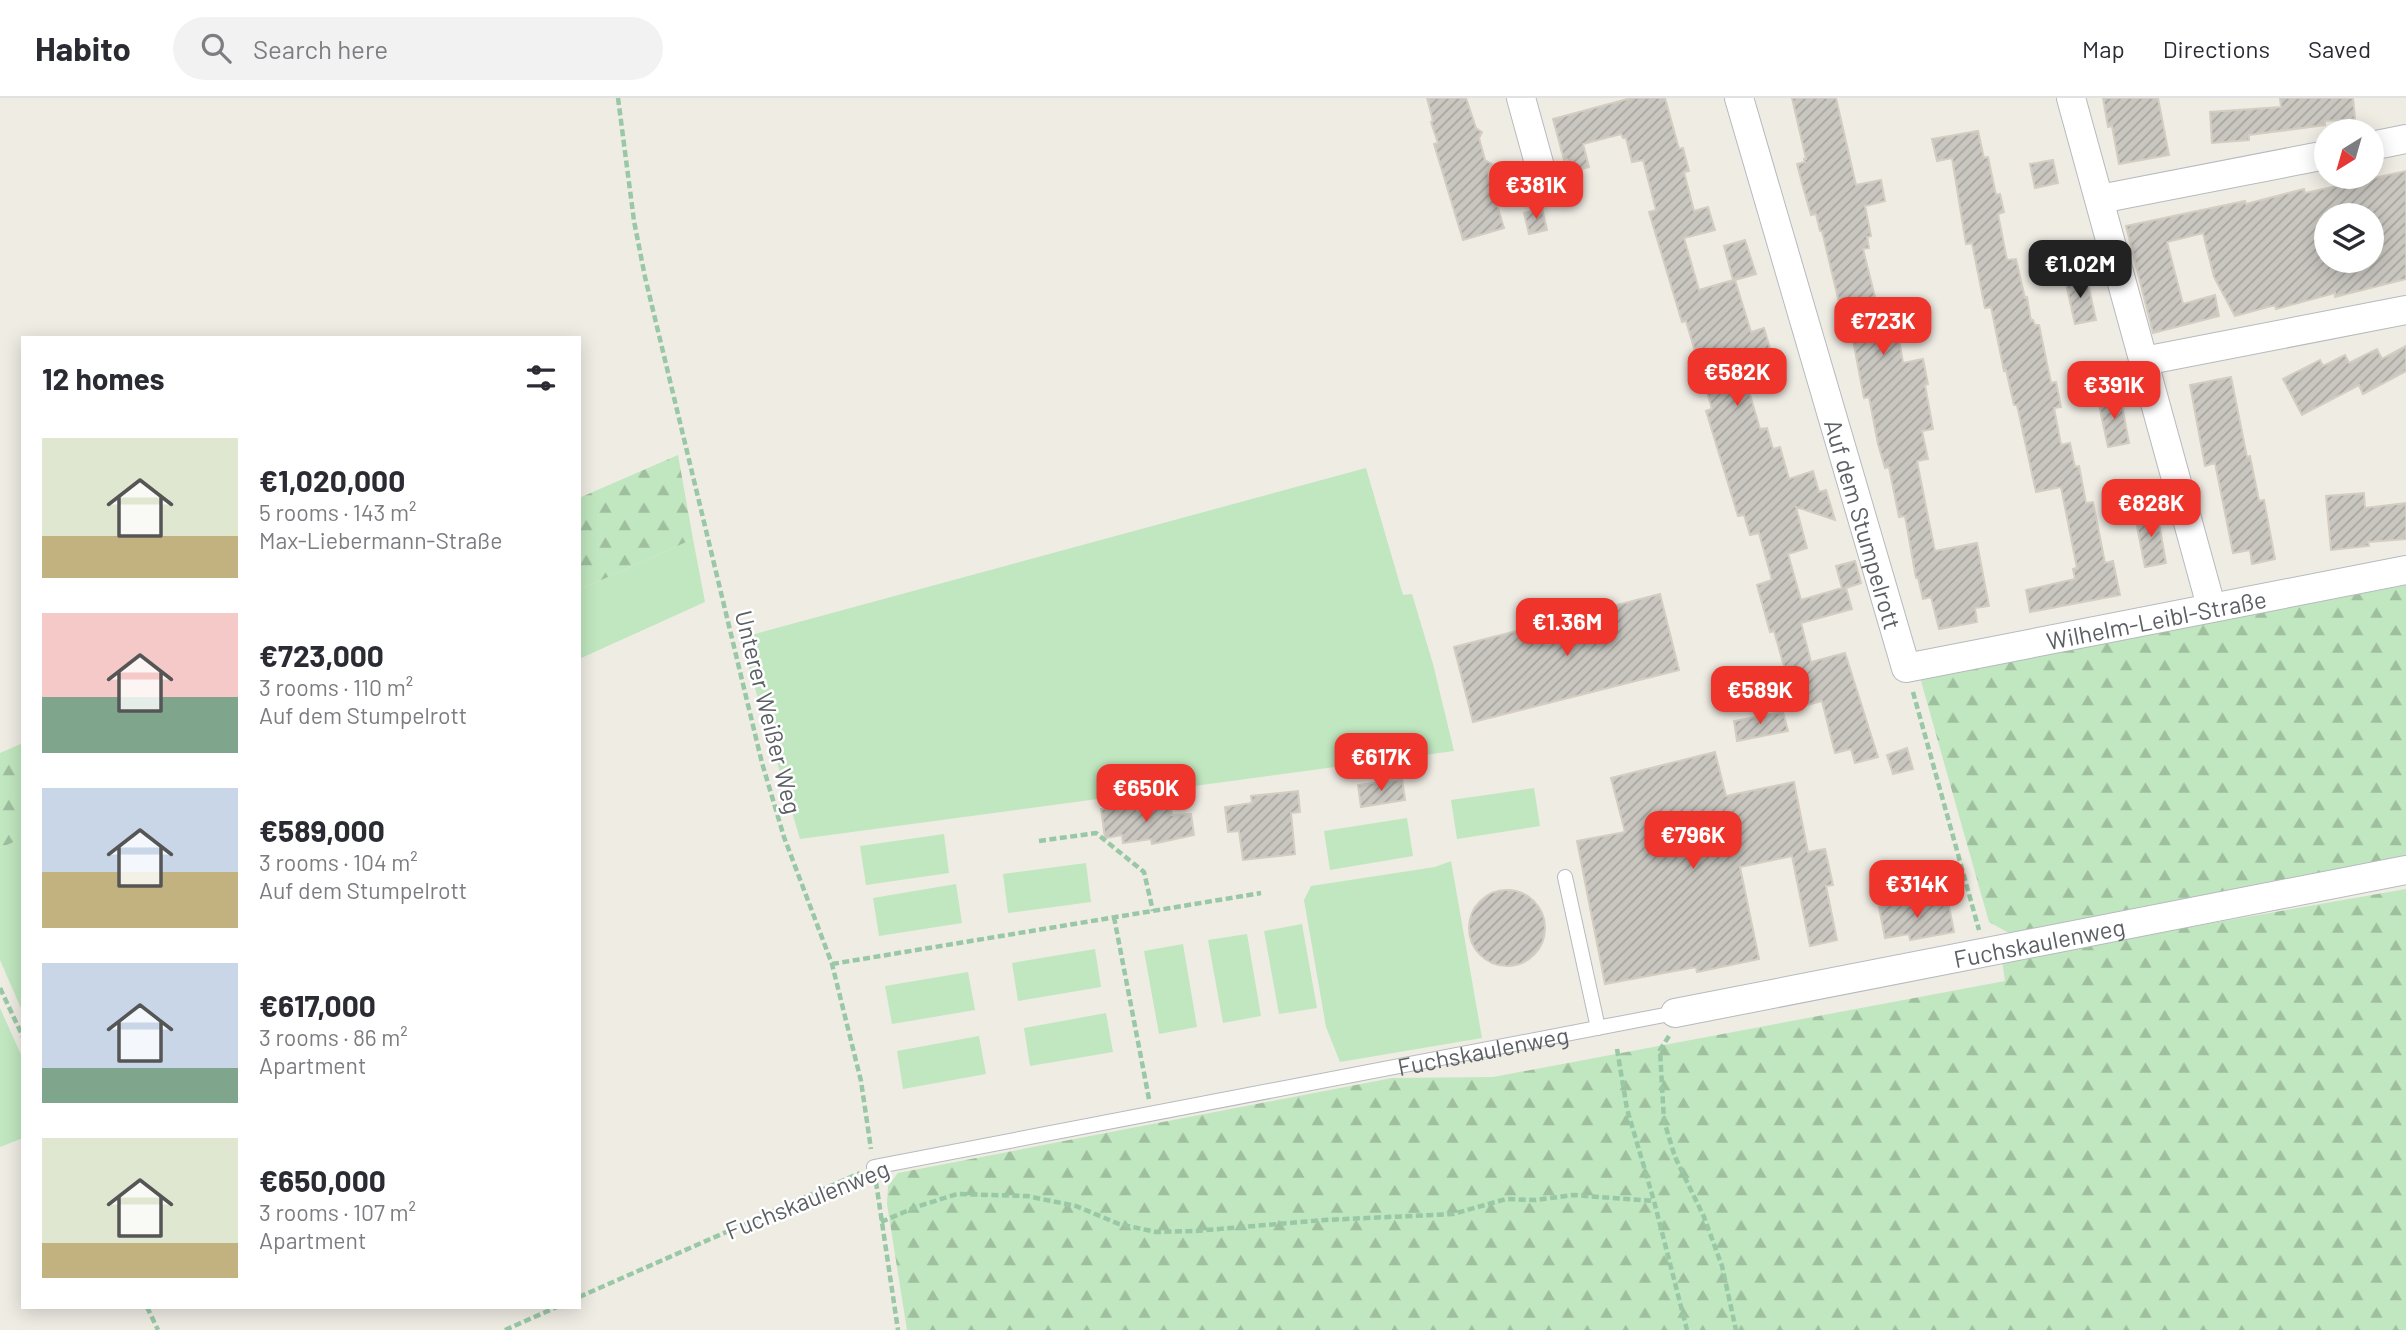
<!DOCTYPE html>
<meta charset="utf-8">
<style>
:root{--surface:#fff;--page:#f2f2f3;--text:#2b2b33;--muted:#7c7c81;--line:#e1e1e2;--accent:#ee342b}
body{margin:0;font-family:Barlow,sans-serif;background:var(--page);color:var(--text);height:100vh;display:flex;flex-direction:column;font-size:26px;white-space:nowrap}
*{box-sizing:border-box;margin:0}
p{font-size:23px;color:var(--muted)}
.icon{flex:none;width:38px;height:38px;fill:none;stroke:currentColor;stroke-width:2;stroke-linecap:round;stroke-linejoin:round}
.map{position:relative;flex:1;overflow:hidden}
.sheet{position:absolute;left:21px;top:238px;width:560px;height:973px;display:flex;flex-direction:column;background:var(--surface);border-radius:0px;box-shadow:0 4px 18px #0003}
.sheet>*{flex:none}
.needle{width:46px;rotate:217deg}
.fabs{position:absolute;left:2314px;top:21px;display:grid;gap:14px}
.fabs a{display:grid;place-items:center;width:70px;height:70px;border-radius:50%;background:var(--surface);box-shadow:0 4px 18px #0003;font-size:35px}
.price{position:absolute;translate:-50% -60px;padding:0 16px;border-radius:14px;background:var(--accent);color:#fff;font-size:23px;line-height:46px;filter:drop-shadow(0 2px 4px #0008)}
.price::after{content:'';position:absolute;left:50%;top:42px;width:21px;height:16px;margin-left:-10px;background:inherit;clip-path:polygon(0 0,100% 0,50% 100%)}
.price.current{background:#222;color:#fff}
ul{padding:0;list-style:none}
li{display:flex;align-items:center;gap:21px;height:175px;padding:0 21px}
li span{display:grid;place-items:center;flex:none;width:196px;height:140px;border-radius:0px;color:#555}
li>.icon{margin-inline-start:auto}
span .icon{width:84px;height:84px;fill:#fffc;stroke-width:1}
li b{font-size:30px}
h2{display:flex;justify-content:space-between;align-items:center;height:84px;padding:0 21px;font-size:30px}
header{display:flex;align-items:center;gap:42px;box-sizing:border-box;height:98px;padding:0 35px;background:var(--surface);border-bottom:2px solid var(--line)}
header strong{font-size:33px}
nav{display:flex;gap:38px;margin-inline-start:auto;font-size:24px}
.search{width:490px;height:63px;background:var(--page);display:flex;align-items:center;gap:18px;box-sizing:border-box;padding:0 24px;border-radius:38px;color:var(--muted);font-size:26px}
.map>svg:first-child{display:block}
.grass{fill:#c0e7bf}
.forest{fill:url(#forest-firs)}
.building{fill:url(#building-hatch);stroke:#d4cdc2;stroke-width:2;fill-rule:evenodd}
.lines{fill:none;stroke-linecap:round;stroke-linejoin:round}
.service-casing{stroke:#b6babe;stroke-width:16}
.minor-casing{stroke:#b6babe;stroke-width:30}
.path{stroke:#98c8a5;stroke-width:4.5;stroke-dasharray:7 3.5;stroke-linecap:butt}
.service{stroke:#fff;stroke-width:14}
.minor{stroke:#fff;stroke-width:28}
.labels{text-anchor:middle;dominant-baseline:central;stroke-width:5;stroke-linejoin:round;paint-order:stroke}
.street-label{font-size:24px;fill:#5c6065;stroke:#fff}
</style>
<header>
<strong>Habito</strong>
<div class="search"><svg class="icon" aria-label="search" viewBox="0 0 24 24"><circle cx="10" cy="10" r="6"/><path d="M15 15l6 6"/></svg>Search here</div>
<nav><a>Map</a><a>Directions</a><a>Saved</a></nav>
</header>
<div class="map">
<svg width="2406" height="1232" viewBox="0 0 2406 1232">
<defs>
<pattern id="forest-firs" width="22" height="20" patternUnits="userSpaceOnUse" patternTransform="scale(1.75)"><rect width="22" height="20" fill="#c0e7bf"/><path d="M5 1l3.5 6h-7zM16 11l3.5 6h-7z" fill="#9fbf9f"/></pattern>
<pattern id="building-hatch" width="6" height="6" patternUnits="userSpaceOnUse" patternTransform="scale(1.75)"><rect width="6" height="6" fill="#cac7c1"/><path d="M-1 1l2-2M0 6l6-6M5 7l2-2" fill="none" stroke="#a7a5a0"/></pattern>
</defs>
<rect width="100%" height="100%" fill="#efece4"/>
<path class="grass" d="M 1366,370 L 1403,497 L 1412,496 L 1433,566 L 1454,653 L 800,741 L 740,540 Z
M 693,441 L 705,504 L 579,561 L 579,492 Z
M 1534,690 L 1540,728 L 1457,741 L 1451,702 Z
M 1407,720 L 1413,758 L 1330,772 L 1324,733 Z
M 944,736 L 949,775 L 866,787 L 860,748 Z
M 23,740 L 23,915 L 0,862 L 0,750 Z
M 1451,763 L 1482,940 L 1340,964 L 1326,929 L 1304,802 L 1311,788 L 1435,769 Z
M 1086,765 L 1091,804 L 1008,815 L 1003,776 Z
M 956,786 L 962,825 L 879,838 L 873,800 Z
M 1302,826 L 1317,910 L 1279,916 L 1264,833 Z
M 1247,836 L 1261,918 L 1223,925 L 1208,842 Z
M 1183,846 L 1197,929 L 1159,936 L 1144,853 Z
M 1095,851 L 1101,889 L 1018,903 L 1012,865 Z
M 968,874 L 975,912 L 892,926 L 885,888 Z
M 0,910 L 23,961 L 23,1040 L 0,1049 Z
M 1106,915 L 1113,954 L 1030,968 L 1024,930 Z
M 979,938 L 986,976 L 903,991 L 897,953 Z"/>
<path class="forest" d="M 678,357 L 693,441 L 579,492 L 579,400 Z
M 2406,487 L 2406,760 L 2009,835 L 1989,824 L 1919,576 L 1940,575 Z
M 23,645 L 23,740 L 0,750 L 0,655 Z
M 2406,791 L 2406,1232 L 907,1232 L 887,1106 L 888,1088 L 898,1075 L 1392,980 L 1493,979 L 2005,883 L 2002,862 Z"/>
<path class="building" d="M 1427,0 L 1466,0 L 1476,30 L 1482,34 L 1479,40 L 1485,62 L 1492,66 L 1488,72 L 1489,80 L 1504,130 L 1463,142 L 1434,46 L 1438,45 L 1431,24 L 1433,23 Z
M 1631,0 L 1665,0 L 1679,51 L 1683,50 L 1689,73 L 1684,74 L 1694,113 L 1708,109 L 1715,132 L 1684,140 L 1699,192 L 1733,182 L 1724,148 L 1745,142 L 1756,176 L 1735,182 L 1751,234 L 1764,230 L 1774,264 L 1757,269 L 1759,273 L 1744,276 L 1760,331 L 1767,330 L 1773,351 L 1780,349 L 1789,381 L 1813,373 L 1819,394 L 1826,392 L 1835,422 L 1796,409 L 1807,450 L 1788,456 L 1801,502 L 1842,490 L 1836,468 L 1855,463 L 1861,485 L 1846,490 L 1852,511 L 1801,525 L 1811,564 L 1845,555 L 1878,659 L 1855,665 L 1851,651 L 1835,655 L 1822,603 L 1796,610 L 1774,533 L 1770,534 L 1757,487 L 1772,482 L 1759,435 L 1750,437 L 1744,417 L 1738,418 L 1706,313 L 1712,311 L 1686,223 L 1682,224 L 1649,114 L 1656,112 L 1643,62 L 1632,64 L 1626,40 L 1623,40 L 1621,36 L 1583,46 L 1589,69 L 1570,74 L 1567,61 L 1564,62 L 1553,21 Z
M 1792,0 L 1836,0 L 1856,87 L 1881,82 L 1885,103 L 1865,108 L 1871,138 L 1867,139 L 1869,150 L 1863,151 L 1878,211 L 1913,205 L 1917,225 L 1897,228 L 1903,265 L 1923,261 L 1928,286 L 1925,287 L 1933,331 L 1922,333 L 1928,361 L 1917,363 L 1929,424 L 1935,453 L 1977,445 L 1989,508 L 1975,510 L 1977,524 L 1939,531 L 1931,499 L 1923,501 L 1918,480 L 1916,480 L 1905,418 L 1899,419 L 1889,369 L 1885,370 L 1878,346 L 1869,299 L 1864,300 L 1852,237 L 1847,238 L 1822,133 L 1820,133 L 1816,116 L 1811,117 L 1803,89 L 1797,66 L 1805,64 L 1804,61 L 1806,61 Z
M 2103,0 L 2158,0 L 2169,57 L 2119,66 L 2112,28 L 2108,29 Z
M 2280,0 L 2353,0 L 2355,21 L 2325,23 L 2325,27 L 2249,37 L 2249,42 L 2212,45 L 2210,14 L 2281,9 Z
M 1978,33 L 1984,60 L 1988,59 L 1996,97 L 2000,96 L 2004,114 L 1998,116 L 2007,162 L 2016,161 L 2025,200 L 2027,199 L 2031,223 L 2033,222 L 2035,227 L 2039,227 L 2051,285 L 2056,284 L 2061,309 L 2054,310 L 2061,347 L 2070,345 L 2075,369 L 2079,368 L 2086,405 L 2093,404 L 2105,465 L 2113,463 L 2120,497 L 2030,514 L 2026,492 L 2075,481 L 2073,471 L 2077,470 L 2061,389 L 2036,394 L 2017,307 L 2014,307 L 2006,272 L 2004,273 L 1991,209 L 1985,210 L 1972,145 L 1966,146 L 1952,60 L 1937,63 L 1932,41 Z
M 2053,62 L 2058,85 L 2035,90 L 2030,66 Z
M 2406,73 L 2406,181 L 2335,199 L 2335,195 L 2276,211 L 2275,207 L 2235,218 L 2214,179 L 2203,135 L 2167,144 L 2183,206 L 2215,197 L 2219,218 L 2153,235 L 2126,128 L 2245,103 L 2246,106 L 2304,91 L 2305,95 ZM 2326,117 L 2371,117 L 2371,163 L 2326,163 Z
M 1542,110 L 1547,132 L 1529,136 L 1524,115 Z
M 2086,177 L 2096,222 L 2075,226 L 2065,181 Z
M 2406,248 L 2406,273 L 2363,296 L 2359,287 L 2302,317 L 2283,281 L 2320,262 L 2323,268 L 2345,257 L 2349,265 L 2377,251 L 2382,261 Z
M 2231,279 L 2247,359 L 2250,358 L 2259,403 L 2264,402 L 2275,461 L 2252,466 L 2250,452 L 2233,455 L 2215,365 L 2205,368 L 2190,287 Z
M 2120,297 L 2129,345 L 2108,349 L 2098,302 Z
M 2364,395 L 2365,410 L 2406,405 L 2406,441 L 2368,444 L 2369,448 L 2331,452 L 2326,398 Z
M 2157,414 L 2166,465 L 2145,469 L 2135,418 Z
M 1660,496 L 1679,572 L 1473,624 L 1454,549 Z
M 1783,614 L 1788,633 L 1737,643 L 1734,623 Z
M 1907,650 L 1913,671 L 1893,676 L 1887,657 Z
M 1715,654 L 1726,698 L 1794,684 L 1808,754 L 1825,751 L 1833,787 L 1826,788 L 1837,842 L 1810,848 L 1792,758 L 1740,769 L 1759,861 L 1697,874 L 1696,869 L 1605,886 L 1577,743 L 1625,734 L 1611,680 Z
M 1402,681 L 1405,702 L 1361,709 L 1358,687 Z
M 1298,693 L 1300,714 L 1291,715 L 1295,756 L 1243,762 L 1239,733 L 1228,734 L 1225,709 L 1252,705 L 1251,698 Z
M 1136,706 L 1137,712 L 1170,706 L 1172,717 L 1191,716 L 1194,737 L 1152,746 L 1151,741 L 1123,745 L 1122,737 L 1105,740 L 1101,711 Z
M1469 830a38 38 0 1 1 76 0a38 38 0 1 1-76 0Z
M 1933,803 L 1933,805 L 1948,803 L 1954,834 L 1910,842 L 1909,836 L 1885,840 L 1879,809 L 1903,805 L 1903,808 Z"/>
<g class="lines">
<defs>
<g id="service">
<path d="M 1565,779 L 1598,930"/>
<path id="s1" d="M 874,1069 L 1675,915"/>
</g>
<g id="minor">
<path d="M 1521,0 L 1542,76"/>
<path id="s2" d="M 1739,0 L 1906,570 L 2406,472"/>
<path d="M 2071,0 L 2211,508"/>
<path d="M 2371,48 L 2406,41"/>
<path d="M 2100,101 L 2326,57"/>
<path d="M 2144,263 L 2406,212"/>
<path id="s3" d="M 1675,915 L 2406,772"/>
</g>
</defs>
<use href="#service" class="service-casing"/>
<use href="#minor" class="minor-casing"/>
<path class="path" d="M 618,0 L 634,123 L 645,179 L 762,665 L 784,739 L 832,866 L 861,983 L 871,1051
M 1913,594 L 1979,832
M 1039,743 L 1096,735 L 1144,774 L 1153,813
M 1114,819 L 1149,1001
M 832,866 L 1261,795
M 0,890 L 23,939
M 1669,938 L 1660,952 L 1664,1023 L 1675,1059 L 1704,1119 L 1722,1168 L 1736,1232
M 1617,951 L 1627,1011 L 1654,1103 L 1687,1232
M 876,1084 L 898,1232
M 881,1124 L 916,1109 L 957,1096 L 1027,1098 L 1076,1108 L 1119,1126 L 1156,1134 L 1196,1133 L 1324,1122 L 1453,1116 L 1506,1101 L 1536,1102 L 1573,1097 L 1654,1103
M 579,1199 L 860,1075
M 147,1209 L 158,1232
M 505,1232 L 557,1209"/>
<use href="#service" class="service"/>
<use href="#minor" class="minor"/>
</g>
<g class="labels">
<g class="street-label">
<text stroke="none"><textPath href="#s2" startOffset="444">Auf dem Stumpelrott</textPath></text>
<text stroke="none"><textPath href="#s2" startOffset="849">Wilhelm-Leibl-Straße</textPath></text>
<text transform="translate(769 614) rotate(76)">Unterer Weißer Weg</text>
<text stroke="none"><textPath href="#s3" startOffset="371">Fuchskaulenweg</textPath></text>
<text stroke="none"><textPath href="#s1" startOffset="620">Fuchskaulenweg</textPath></text>
<text transform="translate(807 1101) rotate(-22)">Fuchskaulenweg</text>
</g>
</g>
</svg>
<div class="fabs">
<a><svg class="needle" viewBox="-14 -14 28 28"><path d="M0-13l5 13h-10z" fill="#e53935"/><path d="M0 13l5-13h-10z" fill="#7c7c81"/></svg></a>
<a><svg class="icon" aria-label="layers" viewBox="0 0 24 24"><path d="M12 4l9 5-9 5-9-5zM3 14l9 5 9-5"/></svg></a>
</div>
<b class="price" style="left:1536px;top:123px">€381K</b>
<b class="price current" style="left:2080px;top:202px">€1.02M</b>
<b class="price" style="left:1883px;top:259px">€723K</b>
<b class="price" style="left:1737px;top:310px">€582K</b>
<b class="price" style="left:2114px;top:323px">€391K</b>
<b class="price" style="left:2151px;top:441px">€828K</b>
<b class="price" style="left:1567px;top:560px">€1.36M</b>
<b class="price" style="left:1760px;top:628px">€589K</b>
<b class="price" style="left:1381px;top:695px">€617K</b>
<b class="price" style="left:1146px;top:726px">€650K</b>
<b class="price" style="left:1693px;top:773px">€796K</b>
<b class="price" style="left:1917px;top:822px">€314K</b>
<section class="sheet">
<h2>12 homes<svg class="icon" aria-label="filters" viewBox="0 0 24 24"><path d="M4 7h16M4 17h16"/><circle cx="9" cy="7" r="2"/><circle cx="15" cy="17" r="2"/></svg></h2>
<ul>
<li><span style="background:linear-gradient(#dfe7d0 70%,#c2b280 0)"><svg class="icon" aria-label="home" viewBox="0 0 24 24"><path d="M3 11l9-7 9 7M6 9v11h12V9"/></svg></span><div><b>€1,020,000</b><p>5 rooms · 143 m²</p><p>Max-Liebermann-Straße</p></div></li>
<li><span style="background:linear-gradient(#f6c9c9 60%,#7fa58c 0)"><svg class="icon" aria-label="home" viewBox="0 0 24 24"><path d="M3 11l9-7 9 7M6 9v11h12V9"/></svg></span><div><b>€723,000</b><p>3 rooms · 110 m²</p><p>Auf dem Stumpelrott</p></div></li>
<li><span style="background:linear-gradient(#c9d6e8 60%,#c2b280 0)"><svg class="icon" aria-label="home" viewBox="0 0 24 24"><path d="M3 11l9-7 9 7M6 9v11h12V9"/></svg></span><div><b>€589,000</b><p>3 rooms · 104 m²</p><p>Auf dem Stumpelrott</p></div></li>
<li><span style="background:linear-gradient(#c9d6e8 75%,#7fa58c 0)"><svg class="icon" aria-label="home" viewBox="0 0 24 24"><path d="M3 11l9-7 9 7M6 9v11h12V9"/></svg></span><div><b>€617,000</b><p>3 rooms · 86 m²</p><p>Apartment</p></div></li>
<li><span style="background:linear-gradient(#dfe7d0 75%,#c2b280 0)"><svg class="icon" aria-label="home" viewBox="0 0 24 24"><path d="M3 11l9-7 9 7M6 9v11h12V9"/></svg></span><div><b>€650,000</b><p>3 rooms · 107 m²</p><p>Apartment</p></div></li>
</ul>
</section>
</div>
